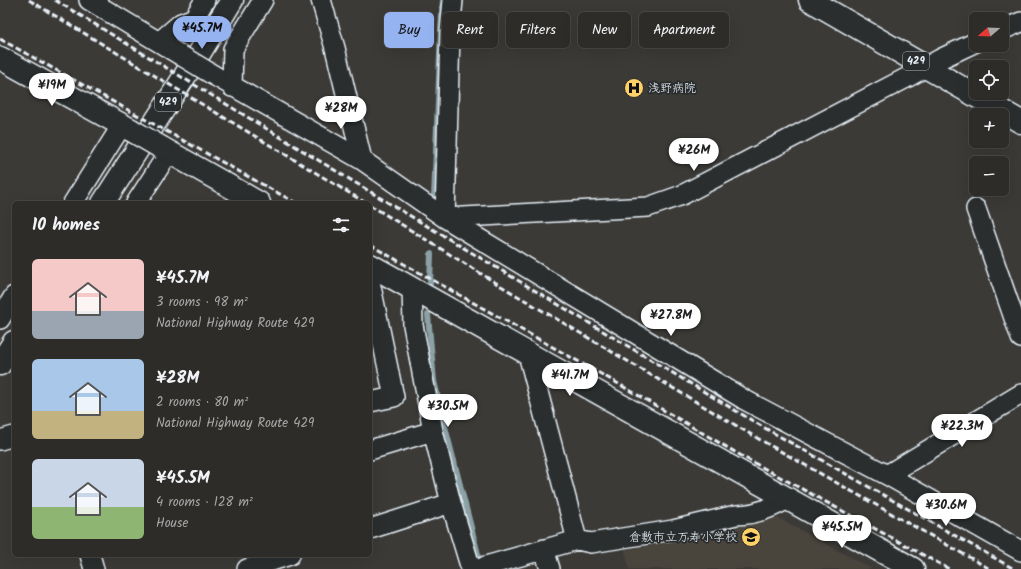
<!DOCTYPE html>
<meta charset="utf-8">
<style>
:root{--surface:#2d2c29;--page:#353431;--text:#f1f3f6;--muted:#a7a7a8;--line:#484846;--accent:#95b2f1}
body{margin:0;font-family:Kalam,"Klee One",sans-serif;background:var(--page);color:var(--text);height:100vh;display:flex;flex-direction:column;font-size:15px;white-space:nowrap}
*{box-sizing:border-box;margin:0}
p{font-size:13px;color:var(--muted)}
.icon{flex:none;width:22px;height:22px;fill:none;stroke:currentColor;stroke-width:2;stroke-linecap:round;stroke-linejoin:round}
.map{position:relative;flex:1;overflow:hidden}
.side{position:absolute;left:12px;top:201px;width:360px;height:356px;display:flex;flex-direction:column;background:var(--surface);border-radius:6px;box-shadow:0 4px 16px #0002,0 0 0 1px var(--line)}
.side>*{flex:none}
.top-card{position:absolute;left:384px;top:12px;width:380px;height:36px;display:flex;gap:8px}
.needle{width:26px;rotate:251deg}
.fabs{position:absolute;left:969px;top:12px;display:grid;gap:8px}
.fabs a{display:grid;place-items:center;width:40px;height:40px;border-radius:6px;background:var(--surface);box-shadow:0 4px 16px #0002,0 0 0 1px var(--line);font-size:20px}
.price{position:absolute;translate:-50% -34px;padding:0 9px;border-radius:14px;background:#fff;color:#222;font-size:13px;line-height:26px;filter:drop-shadow(0 1px 2px #0008)}
.price::after{content:'';position:absolute;left:50%;top:24px;width:12px;height:9px;margin-left:-6px;background:inherit;clip-path:polygon(0 0,100% 0,50% 100%)}
.price.selected{background:var(--accent);color:#111}
ul{padding:0;list-style:none}
li{display:flex;align-items:center;gap:12px;height:100px;padding:0 20px}
li span{display:grid;place-items:center;flex:none;width:112px;height:80px;border-radius:6px;color:#555}
li>.icon{margin-inline-start:auto}
span .icon{width:48px;height:48px;fill:#fffc;stroke-width:1}
li b{font-size:17px}
h2{display:flex;justify-content:space-between;align-items:center;height:48px;padding:0 20px;font-size:17px}
.tag{padding:0 14px;border-radius:6px;background:var(--surface);box-shadow:0 4px 16px #0002,0 0 0 1px var(--line);font-size:14px;line-height:36px}
.tag.selected{background:var(--accent);color:#111}
.map>svg:first-child{display:block}
.built{fill:#49443e}
.lines{fill:none;stroke-linecap:round;stroke-linejoin:round}
.stream{stroke:#8ba1a6;stroke-width:6}
.street-casing{stroke:#e8f1f8;stroke-width:22}
.secondary-casing{stroke:#e8f1f8;stroke-width:25}
.highway-casing{stroke:#e8f1f8;stroke-width:25}
.street{stroke:#2a2d2e;stroke-width:19}
.secondary{stroke:#2a2d2e;stroke-width:22}
.highway{stroke:#2a2d2e;stroke-width:22}
.rail{stroke:#e8f1f8;stroke-width:3;stroke-dasharray:6 3;stroke-linecap:butt}
.street-bridge-casing{stroke:#e8f1f8;stroke-width:22;stroke-linecap:butt}
.secondary-bridge-casing{stroke:#e8f1f8;stroke-width:25;stroke-linecap:butt}
.street-bridge{stroke:#2a2d2e;stroke-width:19}
.secondary-bridge{stroke:#2a2d2e;stroke-width:22}
.labels{text-anchor:middle;dominant-baseline:central;stroke-width:3.5;stroke-linejoin:round;paint-order:stroke}
.shield{fill:#2a2d2e;stroke:#afb6bb;stroke-width:1}
.shield-label{font-size:11px;font-weight:bold;fill:#e8f1f8}
.poi-label{font-size:12px;fill:#e8f1f8;stroke:#2a2d2e;text-anchor:start}
</style>
<div class="map">
<svg width="1021" height="569" viewBox="0 0 1021 569">
<rect width="100%" height="100%" fill="#3c3a37"/>
<filter id="ink" filterUnits="userSpaceOnUse"><feTurbulence type="fractalNoise" baseFrequency=".025" numOctaves="2"/><feDisplacementMap in="SourceGraphic" scale="8" xChannelSelector="R" yChannelSelector="G"/><feConvolveMatrix kernelMatrix="1 2 1 2 8 2 1 2 1" color-interpolation-filters="sRGB"/></filter>
<g filter="url(#ink)">
<path class="built" d="M 778,518 L 872,569 L 629,569 L 625,550 Z"/>
<g class="lines">
<path class="stream" d="M 434,198 L 441,30 L 443,0
M 430,284 L 431,254
M 428,315 L 434,381 L 445,427 L 481,566"/>
<defs>
<path id="street" d="M 89,0 L 172,50
M 321,0 L 335,48 L 362,160
M 1002,30 L 1021,22
M 159,42 L 181,23 L 194,18 L 205,0
M 215,76 L 362,160 L 445,218 L 745,400 L 887,475 L 1021,551
M 232,87 L 233,49 L 263,0
M 73,203 L 122,125
M 136,203 L 169,152
M 976,209 L 1021,338
M 445,218 L 648,207 L 682,195 L 910,76 L 940,59 L 976,42
M 445,218 L 450,33 L 453,0
M 370,282 L 394,397 L 370,402
M 412,288 L 413,325 L 433,431 L 451,503 L 471,569
M 0,319 L 14,296
M 528,354 L 577,540
M 0,440 L 14,436
M 370,450 L 433,431
M 887,475 L 1021,394
M 370,529 L 451,503
M 544,549 L 550,569
M 90,555 L 94,569
M 247,569 L 290,555
M 480,569 L 486,566 L 577,540 L 591,543 L 673,530 L 736,515 C 754,515 772,508 787,499"/>
<path id="secondary" d="M 0,58 L 131,130
M 162,148 L 259,203
M 370,265 L 913,569"/>
<path id="highway" d="M 810,0 L 1021,122
M 103,203 L 199,54 L 232,0
M 0,364 L 14,342"/>
</defs>
<use href="#street" class="street-casing"/>
<use href="#secondary" class="secondary-casing"/>
<use href="#highway" class="highway-casing"/>
<use href="#street" class="street"/>
<use href="#secondary" class="secondary"/>
<use href="#highway" class="highway"/>
<path class="rail" d="M 29,0 L 366,203
M 55,0 L 392,205 L 763,427 L 1014,569
M 0,39 L 296,203
M 370,205 L 501,286 L 757,438 L 990,569
M 370,245 L 617,383 L 747,459 L 949,569"/>
<defs>
<path id="street-bridge" d="M 172,50 L 215,76"/>
<path id="secondary-bridge" d="M 131,130 L 162,148"/>
</defs>
<use href="#street-bridge" class="street-bridge-casing"/>
<use href="#secondary-bridge" class="secondary-bridge-casing"/>
<use href="#street-bridge" class="street-bridge"/>
<use href="#secondary-bridge" class="secondary-bridge"/>
</g>
</g>
<defs>
<symbol id="hospital-disc" viewBox="-11 -11 22 22"><circle r="9.5" fill="#ffd166" stroke="#2a2d2e"/><path d="M-5-5h3v3.5h4V-5h3V5h-3V1.5h-4V5h-3Z" fill="#111"/></symbol>
<symbol id="school-disc" viewBox="-11 -11 22 22"><circle r="9.5" fill="#ffd166" stroke="#2a2d2e"/><path d="M0-5L7-2L0 1L-7-2ZM-4 1L0 2.5L4 1V4Q0 6-4 4Z" fill="#111"/></symbol>
</defs>
<g fill-rule="evenodd">
<use href="#hospital-disc" x="623" y="77" width="22" height="22"/>
<use href="#school-disc" x="740" y="526" width="22" height="22"/>
</g>
<g class="labels">
<g class="shield">
<rect x="903" y="52" width="26" height="18" rx="3"/>
<rect x="155" y="93" width="26" height="18" rx="3"/>
</g>
<g class="shield-label">
<text x="916" y="61">429</text>
<text x="168" y="102">429</text>
</g>
<g class="poi-label">
<text x="648" y="88">浅野病院</text>
<text x="737" y="537" text-anchor="end">倉敷市立万寿小学校</text>
</g>
</g>
</svg>
<div class="fabs">
<a><svg class="needle" viewBox="-14 -14 28 28"><path d="M0-13l5 13h-10z" fill="#e53935"/><path d="M0 13l5-13h-10z" fill="#a7a7a8"/></svg></a>
<a><svg class="icon" aria-label="locate" viewBox="0 0 24 24"><circle cx="12" cy="12" r="6"/><path d="M12 2v4M12 18v4M2 12h4M18 12h4"/></svg></a>
<a>+</a>
<a>−</a>
</div>
<b class="price selected" style="left:202px;top:50px">¥45.7M</b>
<b class="price" style="left:52px;top:107px">¥19M</b>
<b class="price" style="left:341px;top:130px">¥28M</b>
<b class="price" style="left:694px;top:172px">¥26M</b>
<b class="price" style="left:671px;top:337px">¥27.8M</b>
<b class="price" style="left:570px;top:397px">¥41.7M</b>
<b class="price" style="left:448px;top:428px">¥30.5M</b>
<b class="price" style="left:962px;top:448px">¥22.3M</b>
<b class="price" style="left:946px;top:527px">¥30.6M</b>
<b class="price" style="left:842px;top:549px">¥45.5M</b>
<div class="top-card">
<a class="tag selected">Buy</a>
<a class="tag">Rent</a>
<a class="tag">Filters</a>
<a class="tag">New</a>
<a class="tag">Apartment</a>
</div>
<section class="side">
<h2>10 homes<svg class="icon" aria-label="filters" viewBox="0 0 24 24"><path d="M4 7h16M4 17h16"/><circle cx="9" cy="7" r="2"/><circle cx="15" cy="17" r="2"/></svg></h2>
<ul>
<li><span style="background:linear-gradient(#f6c9c9 65%,#9aa5b1 0)"><svg class="icon" aria-label="home" viewBox="0 0 24 24"><path d="M3 11l9-7 9 7M6 9v11h12V9"/></svg></span><div><b>¥45.7M</b><p>3 rooms · 98 m²</p><p>National Highway Route 429</p></div></li>
<li><span style="background:linear-gradient(#a9c7e8 65%,#c2b280 0)"><svg class="icon" aria-label="home" viewBox="0 0 24 24"><path d="M3 11l9-7 9 7M6 9v11h12V9"/></svg></span><div><b>¥28M</b><p>2 rooms · 80 m²</p><p>National Highway Route 429</p></div></li>
<li><span style="background:linear-gradient(#c9d6e8 60%,#8fb573 0)"><svg class="icon" aria-label="home" viewBox="0 0 24 24"><path d="M3 11l9-7 9 7M6 9v11h12V9"/></svg></span><div><b>¥45.5M</b><p>4 rooms · 128 m²</p><p>House</p></div></li>
</ul>
</section>
</div>
